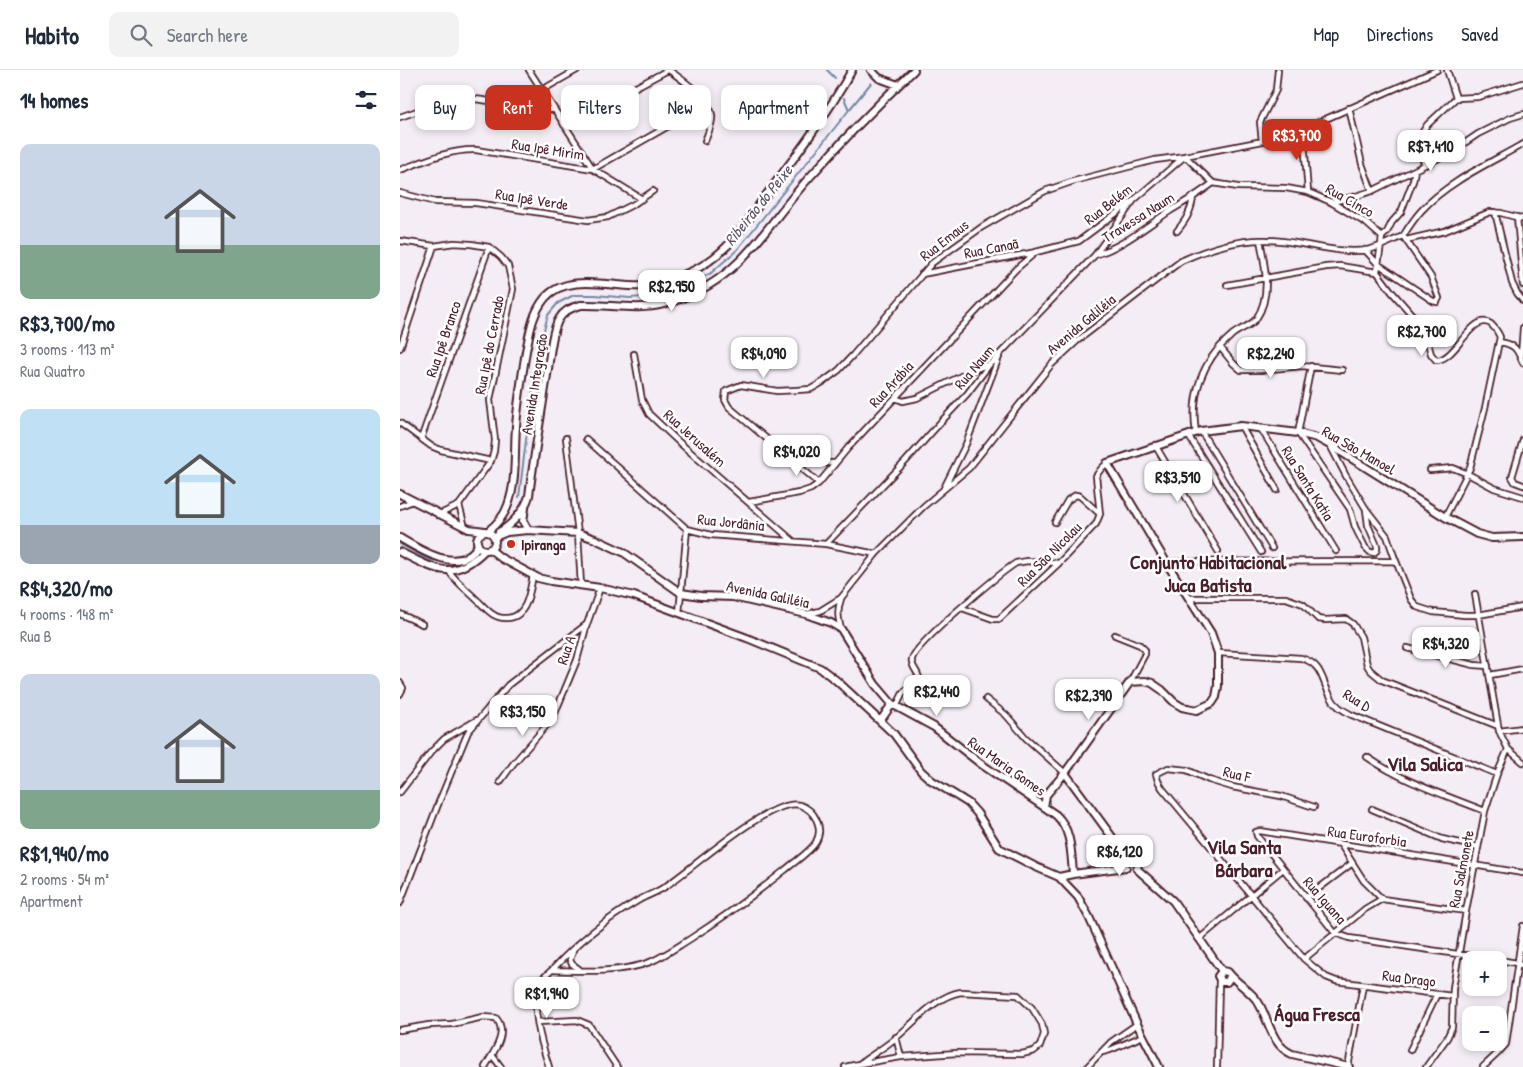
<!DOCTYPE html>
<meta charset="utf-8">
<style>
:root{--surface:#fff;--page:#f2f2f3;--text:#1f2937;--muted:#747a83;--line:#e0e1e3;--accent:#c8321e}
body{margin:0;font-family:"Patrick Hand",sans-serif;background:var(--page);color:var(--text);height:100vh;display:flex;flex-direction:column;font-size:19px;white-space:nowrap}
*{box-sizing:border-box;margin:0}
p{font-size:16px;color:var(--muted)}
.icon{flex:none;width:28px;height:28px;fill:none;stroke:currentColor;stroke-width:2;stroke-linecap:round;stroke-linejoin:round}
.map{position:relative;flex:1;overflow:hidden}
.sheet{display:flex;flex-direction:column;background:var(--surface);width:400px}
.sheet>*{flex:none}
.guide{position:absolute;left:15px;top:15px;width:475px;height:45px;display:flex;gap:10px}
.tools{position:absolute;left:1062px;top:881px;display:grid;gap:10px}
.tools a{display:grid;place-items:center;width:45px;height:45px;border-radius:10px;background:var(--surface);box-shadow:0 2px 8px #0003;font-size:25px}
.price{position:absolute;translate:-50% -42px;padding:0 11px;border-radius:10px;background:#fff;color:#222;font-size:16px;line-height:32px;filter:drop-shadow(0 1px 2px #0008)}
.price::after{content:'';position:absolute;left:50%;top:30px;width:15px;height:11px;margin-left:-8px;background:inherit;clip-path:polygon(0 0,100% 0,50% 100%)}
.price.selected{background:var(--accent);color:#fff}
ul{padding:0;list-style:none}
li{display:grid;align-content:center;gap:10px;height:265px;padding:0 20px}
li span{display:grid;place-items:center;height:155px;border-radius:10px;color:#555}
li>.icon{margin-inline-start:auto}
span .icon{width:90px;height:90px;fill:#fffc;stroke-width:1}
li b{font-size:21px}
h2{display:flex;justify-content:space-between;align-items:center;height:60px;padding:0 20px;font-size:21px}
.tag{padding:0 18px;border-radius:10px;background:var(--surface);box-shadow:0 2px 8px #0003;font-size:18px;line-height:45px}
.tag.selected{background:var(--accent);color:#fff}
header{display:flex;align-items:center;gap:30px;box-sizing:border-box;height:70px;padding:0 25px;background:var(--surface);border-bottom:1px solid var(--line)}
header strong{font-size:24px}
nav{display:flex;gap:28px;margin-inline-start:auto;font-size:18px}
.search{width:350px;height:45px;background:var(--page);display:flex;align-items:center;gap:12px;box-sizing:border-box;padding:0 18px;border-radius:10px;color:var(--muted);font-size:19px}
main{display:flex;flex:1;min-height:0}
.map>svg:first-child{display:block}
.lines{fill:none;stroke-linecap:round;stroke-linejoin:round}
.stream{stroke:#7588a2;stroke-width:2}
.street-casing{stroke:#4a1f2b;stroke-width:8}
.secondary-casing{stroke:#4a1f2b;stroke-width:10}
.street{stroke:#fff;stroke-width:4.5}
.secondary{stroke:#fff;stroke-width:6}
.poi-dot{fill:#c8321e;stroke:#fff;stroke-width:2}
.labels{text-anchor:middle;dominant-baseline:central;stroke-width:5;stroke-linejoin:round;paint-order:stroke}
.street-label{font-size:15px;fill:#4a1f2b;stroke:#fff}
.poi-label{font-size:15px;font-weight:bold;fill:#4a1f2b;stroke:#fff;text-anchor:start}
.water-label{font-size:16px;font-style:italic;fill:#605467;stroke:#fff}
.district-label{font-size:20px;font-weight:bold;fill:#4a1f2b;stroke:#fff}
</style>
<header>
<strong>Habito</strong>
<div class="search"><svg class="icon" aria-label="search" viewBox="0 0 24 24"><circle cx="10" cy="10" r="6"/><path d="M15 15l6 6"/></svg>Search here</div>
<nav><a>Map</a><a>Directions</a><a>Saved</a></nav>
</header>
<main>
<section class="sheet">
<h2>14 homes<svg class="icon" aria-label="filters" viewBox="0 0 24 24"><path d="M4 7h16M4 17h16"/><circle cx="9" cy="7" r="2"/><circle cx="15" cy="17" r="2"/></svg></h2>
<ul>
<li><span style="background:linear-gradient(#c9d6e8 65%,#7fa58c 0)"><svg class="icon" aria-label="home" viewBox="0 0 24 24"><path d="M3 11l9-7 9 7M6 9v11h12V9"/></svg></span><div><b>R$3,700/mo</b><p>3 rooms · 113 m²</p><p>Rua Quatro</p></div></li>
<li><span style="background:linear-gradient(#bfe0f5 75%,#9aa5b1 0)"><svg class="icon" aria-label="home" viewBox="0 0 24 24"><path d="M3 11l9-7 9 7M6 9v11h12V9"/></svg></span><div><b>R$4,320/mo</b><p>4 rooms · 148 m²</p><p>Rua B</p></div></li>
<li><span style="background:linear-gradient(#c9d6e8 75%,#7fa58c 0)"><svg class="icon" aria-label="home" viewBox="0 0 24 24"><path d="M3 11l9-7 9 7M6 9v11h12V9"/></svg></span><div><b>R$1,940/mo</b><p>2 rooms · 54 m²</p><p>Apartment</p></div></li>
</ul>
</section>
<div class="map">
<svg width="1123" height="997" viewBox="0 0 1123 997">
<rect width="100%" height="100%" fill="#f4edf6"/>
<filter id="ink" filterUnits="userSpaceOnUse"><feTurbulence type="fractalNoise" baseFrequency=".02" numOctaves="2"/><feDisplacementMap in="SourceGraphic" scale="10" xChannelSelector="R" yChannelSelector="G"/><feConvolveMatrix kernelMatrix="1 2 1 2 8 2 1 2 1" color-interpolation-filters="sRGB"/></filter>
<g filter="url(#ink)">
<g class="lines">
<path class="stream" d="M 427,0 L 435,8
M 449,40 L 471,13
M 119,427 L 130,338 L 143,264 L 148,245 L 158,233 L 174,225 L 195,225 L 230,228 L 255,226 L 282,219 L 311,203 L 337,180 L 449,40 L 444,28
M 0,474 L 33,492"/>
<defs>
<path id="street" d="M 129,0 L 193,99 L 242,129
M 269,0 C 282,10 309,27 312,45 C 313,54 308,63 305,71
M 1047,0 L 1056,28
M 142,20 L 177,0
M 949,38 L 962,94 L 972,121
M 0,47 L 52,29 L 68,28 L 154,40
M 164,55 L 268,0
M 903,59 L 908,122
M 862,71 L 860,52 L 876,20 L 878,0
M 785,86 L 813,113 L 838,117 L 886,118 L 908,122 L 931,132 L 966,153 L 982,167 L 977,202 L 940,196 L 926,197 L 827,215
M 1025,95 L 1018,78 L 1022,63 L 1027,55 L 1056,28 L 1078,27 L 1123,13
M 0,100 C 24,91 50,79 76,80 L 193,99 L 307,34
M 0,123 L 35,132 L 76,133 L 188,150 L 208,147 L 234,134 L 253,121
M 931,132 L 953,127 L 972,121 L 1053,81 L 1078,64 L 1110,48 L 1123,44
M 1095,142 L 1112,213 L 1117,223 L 1123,231
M 1117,147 L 1123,215
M 777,161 C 786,150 791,142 793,128
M 1003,166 C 1008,158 1014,149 1021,141 C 1047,112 1090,93 1123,74
M 982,167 L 987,162 L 992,152 L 1001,142 L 1013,111 L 1015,100
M 1006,170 L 1045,161 L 1090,142 L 1101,143 L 1123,149
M 0,171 L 34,176 L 54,173 L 71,174 L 89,177 L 101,187 L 108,196 L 113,219 L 90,330 L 95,370 L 94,381 L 91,391 L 59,435 L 38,445
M 965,180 L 978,194 L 1033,231 L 1037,232 L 1039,228 L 1031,207 L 1003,166
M 695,185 C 724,176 745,157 770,141 C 785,132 799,124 813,113
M 977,202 L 992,222 L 1021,255 L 1025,262 L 1031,284 L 1036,290 C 1056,291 1072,241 1091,254 C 1095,258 1098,262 1100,267 L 1085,338 L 1070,398 L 1045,447
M 522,204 L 636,182 L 679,171 L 734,130 L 785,86
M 1099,272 C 1115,274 1117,279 1123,293
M 820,277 L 833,293 L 841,300 L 861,300 L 902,296 L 942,300
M 0,278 L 34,176
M 234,284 L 242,330 L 249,344 L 281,374 L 393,471
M 1121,286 L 1123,258
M 911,296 L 898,363 L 950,439 L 955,457 L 965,477 L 970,482 L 974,483 L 977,480 L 977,476 L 968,455 L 966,440
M 495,328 L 503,331 L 517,328 L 571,301 L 589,294
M 0,353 L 31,376 L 41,380 L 91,391
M 841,356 L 877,420
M 861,359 L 936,481
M 801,361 L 872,478
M 796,363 C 790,325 802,291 831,266 C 838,259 850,257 856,249 C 872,226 865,195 860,170
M 788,365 L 861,482
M 166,368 L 178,463 L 181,516
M 21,369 L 89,177
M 186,369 L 287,459 L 311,465 L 426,474 L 476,484
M 1123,370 L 1112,407 L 1115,412 L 1123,415
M 755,375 L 818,481
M 931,377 L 946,406 L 966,439 L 987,466 L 994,486 L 1011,529 L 1017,537 L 1033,542 L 1065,545 L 1078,545 L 1123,537
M 389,386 L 424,393 L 435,393
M 1030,400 L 1053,398 L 1068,404 L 1094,418 L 1123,427
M 419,413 L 329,337 L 325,330 L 326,321 L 341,315 L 377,321 L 397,320 L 411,319 L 423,312 L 439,300 L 453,285 L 532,193 L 582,157 L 645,121 L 674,111 L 755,90 L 785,86 L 873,69 L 903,59 L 1037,0
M 544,418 L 566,374 L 599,287
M 349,432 L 399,423 L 411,419 L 419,413 L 448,378 L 616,199 L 636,182
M 59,435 L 65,457
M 0,436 L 13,431
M 655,452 L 668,430 L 676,425 L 680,426 L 700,444
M 426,474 L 505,392 L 539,354 L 567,324 L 590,294 L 695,185 L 734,130
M 766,492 L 996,491
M 49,501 C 56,512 67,520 76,529 C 82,534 87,541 94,545 C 97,547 102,548 106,548 C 127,549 130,521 133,505
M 1075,524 L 1099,661 L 1108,679 L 1123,692
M 789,528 L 886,528 L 903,534 L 918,549 L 925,550 L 946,549 L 953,554 L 961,567 L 967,595 L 970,600 L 982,610 L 1098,656
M 441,529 C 437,540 438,548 441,559
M 562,538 L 593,549 L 599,549 L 659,493 L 696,454 L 700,444 L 696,406 L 701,399 L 707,393
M 279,543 L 287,459
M 0,544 L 22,554
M 407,544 L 420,541 L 441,528 L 476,484 L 524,436 L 569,398 L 651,295 L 677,271 L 781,191 C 807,179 838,169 867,170 C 898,170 936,185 967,180 C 979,178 991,171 1003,166
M 715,565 L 740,575 L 745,580 L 745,584 L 730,612
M 1007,578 L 1074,595 L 1088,596
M 818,583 L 901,588 C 923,594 921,610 931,627 C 935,636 943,640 952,645 L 1097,704
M 1090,605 L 1123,599
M 0,613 L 3,618 L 0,624
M 586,629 L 606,645 L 626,668 L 665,703
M 496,637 L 503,623 L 519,609 C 519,602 510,596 512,589 C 515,574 599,504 616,493 L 627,491 L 659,493
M 1099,661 L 1123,658
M 967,687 C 1003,712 1045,725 1085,741
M 100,712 L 113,694 L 153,648 L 177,590 L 187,554
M 0,722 L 31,682 L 44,669 L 77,650
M 914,737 L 881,726 L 832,717 L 809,710 L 787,700 L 768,698 L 756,704 L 758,711 L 762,718 L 904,889 L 926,907 L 936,911 L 1052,926
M 972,739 L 1042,769 L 1078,777
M 941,775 L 964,811 L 982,829 L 1066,841
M 906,828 L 951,794
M 0,833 L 39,732 L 68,662 L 108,615 L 187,554 L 200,518
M 799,869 L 883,799
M 173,881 L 170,890 L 172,894 L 179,899
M 904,889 L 965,839 L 982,829
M 1098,890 L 949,868 L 935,863 L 857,766 L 856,762 L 860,761 L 1123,803
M 1099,890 L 1117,893 L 1123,896
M 561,922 L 618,925 L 632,938 L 642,954 L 644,964 L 640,976 L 634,981 L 622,984 L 557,983 L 501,987 L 459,994 C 472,985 485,977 497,967 C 516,951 536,926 561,922 Z
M 138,952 L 177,950 L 189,955 L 217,997
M 0,960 L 29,955 L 52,954 L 83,947 L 96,948 C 109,963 93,983 85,997
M 496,967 L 501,987
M 1010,980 L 1037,924
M 702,982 L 710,980 L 743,966
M 92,985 L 101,997
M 149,997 C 142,975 129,934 140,912 C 143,907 149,903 153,899 C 178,872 208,848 239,830 C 248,825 258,822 266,816 C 292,799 371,727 400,735 C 415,740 424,758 416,772 C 410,782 393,793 385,800 C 354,825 323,848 290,869 C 277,877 264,886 250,892 C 223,903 182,901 153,900
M 445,997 L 459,994
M 687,997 L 711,972 L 737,954
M 817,997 L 819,911
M 948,997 L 963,915
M 1026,997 L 1047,968 L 1052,957 L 1053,918 L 1066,841 L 1085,741 L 1097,704 L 1108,679
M 1083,997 L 1098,983 L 1106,974 L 1123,856"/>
<path id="secondary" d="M 471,0 L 479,8 L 498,15
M 0,424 L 69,459 L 85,461
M 125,438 L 123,451 L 128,460
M 88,461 C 97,454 104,447 108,435 C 117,411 114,382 116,356 C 118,331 122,306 126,281 C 130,262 132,244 145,228 C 168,201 217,219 247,216 C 262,215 277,209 290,202 C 304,196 316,187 327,176 C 341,163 352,144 364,128 C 395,87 427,45 452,0
M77 471a9 9 0 1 1 18 0a9 9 0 1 1-18 0Z
M 99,462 C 112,455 125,440 129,426 C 134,386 141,345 147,305 C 150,289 151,262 159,249 C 164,240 172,237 181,235 C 209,234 237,241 264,234 C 338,215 361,162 408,109 C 441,72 477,35 514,0
M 95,467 L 107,462 L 128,460 L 178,463 L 195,469 L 223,482 L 281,523 L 301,526 L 333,527 L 406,544 L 431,553 L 441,559 L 475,614 L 492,634 L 534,657 L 581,694 L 656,745 C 672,760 671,783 673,804
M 0,468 C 22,481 61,506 78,475
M 90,479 L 101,488 L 138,508 L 151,511 L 200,518 L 234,526 L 347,568 L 420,598 L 437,611 L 494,664 L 521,701 L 531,710 L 568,733 L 577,743 L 599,778 L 636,797 L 659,807 L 673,804 L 726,797
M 0,482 C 36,500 53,512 85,480
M 481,650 L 492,634
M 665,703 L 729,790
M 625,723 L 646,725
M 644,737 L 646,725 L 665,703 L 730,612 L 745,611 L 752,613 L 762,620 L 774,632 L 782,637 L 797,640 L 812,633 L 816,627 L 818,616 L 818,583 L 811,563 L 766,492 L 707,393 L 801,361 L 841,356 L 898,363 L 917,368 L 930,375 L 1045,447 L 1077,464 L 1092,468 L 1123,467
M 729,790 L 733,789 L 737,790 L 738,794 L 737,799
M 737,799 L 773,831 L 822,901
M 659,807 L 678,827 L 689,847 L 737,954 L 759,997
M 822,901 L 828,902 C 836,913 850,920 858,932 C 869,949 871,975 892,984 L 949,997
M 822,901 L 818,906 L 821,912 L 827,912 L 830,907"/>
</defs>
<use href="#street" class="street-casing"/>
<use href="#secondary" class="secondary-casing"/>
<use href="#street" class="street"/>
<use href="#secondary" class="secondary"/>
</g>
</g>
<circle class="poi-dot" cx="111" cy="474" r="5"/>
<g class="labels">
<g class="street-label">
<text transform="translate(148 79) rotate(9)">Rua Ipê Mirim</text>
<text transform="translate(132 129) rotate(9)">Rua Ipê Verde</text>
<text transform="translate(950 130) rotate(30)">Rua Cinco</text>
<text transform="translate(708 134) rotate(-38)">Rua Belém</text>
<text transform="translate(738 147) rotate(-32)">Travessa Naum</text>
<text transform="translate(544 170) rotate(-38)">Rua Emaus</text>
<text transform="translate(591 178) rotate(-11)">Rua Canaã</text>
<text transform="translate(681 254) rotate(-40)">Avenida Galiléia</text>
<text transform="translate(43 269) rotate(-71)">Rua Ipê Branco</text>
<text transform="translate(89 275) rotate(-79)">Rua Ipê do Cerrado</text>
<text transform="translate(574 297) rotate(-50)">Rua Naum</text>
<text transform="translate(134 314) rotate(-81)">Avenida Integração</text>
<text transform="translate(491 314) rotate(-47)">Rua Arábia</text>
<text transform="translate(295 368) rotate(42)">Rua Jerusalém</text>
<text transform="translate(959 380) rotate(30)">Rua São Manoel</text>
<text transform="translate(908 413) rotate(58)">Rua Santa Katia</text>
<text transform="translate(331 452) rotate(6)">Rua Jordânia</text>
<text transform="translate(649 484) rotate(-45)">Rua São Nicolau</text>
<text transform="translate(368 524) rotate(12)">Avenida Galiléia</text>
<text transform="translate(166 580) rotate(-71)">Rua A</text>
<text transform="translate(957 630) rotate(32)">Rua D</text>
<text transform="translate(607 696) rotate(35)">Rua Maria Gomes</text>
<text transform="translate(837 704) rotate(14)">Rua F</text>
<text transform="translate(967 766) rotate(8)">Rua Euroforbia</text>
<text transform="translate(1061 799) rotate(-79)">Rua Salmonete</text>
<text transform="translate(925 830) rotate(49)">Rua Iguana</text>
<text transform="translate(1009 908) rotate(7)">Rua Drago</text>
</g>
<g class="poi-label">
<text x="121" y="474">Ipiranga</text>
</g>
<g class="water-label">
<text transform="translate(358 135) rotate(-51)">Ribeirão do Peixe</text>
</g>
<g class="district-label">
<text x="808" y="491">Conjunto Habitacional<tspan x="808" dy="23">Juca Batista</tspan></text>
<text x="1025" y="693">Vila Salica</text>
<text x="844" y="776">Vila Santa<tspan x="844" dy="23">Bárbara</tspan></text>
<text x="917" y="943">Água Fresca</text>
</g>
</g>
</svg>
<div class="tools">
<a>+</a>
<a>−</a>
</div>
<b class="price selected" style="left:897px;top:91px">R$3,700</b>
<b class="price" style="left:1031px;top:102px">R$7,410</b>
<b class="price" style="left:272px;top:242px">R$2,950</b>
<b class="price" style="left:1022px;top:287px">R$2,700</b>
<b class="price" style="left:364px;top:309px">R$4,090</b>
<b class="price" style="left:871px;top:309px">R$2,240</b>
<b class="price" style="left:397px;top:407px">R$4,020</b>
<b class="price" style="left:778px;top:433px">R$3,510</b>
<b class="price" style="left:1046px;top:599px">R$4,320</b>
<b class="price" style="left:537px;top:647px">R$2,440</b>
<b class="price" style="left:689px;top:651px">R$2,390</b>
<b class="price" style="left:123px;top:667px">R$3,150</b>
<b class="price" style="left:720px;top:807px">R$6,120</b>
<b class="price" style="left:147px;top:949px">R$1,940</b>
<div class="guide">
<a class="tag">Buy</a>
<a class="tag selected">Rent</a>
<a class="tag">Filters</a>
<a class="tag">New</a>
<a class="tag">Apartment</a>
</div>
</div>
</main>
